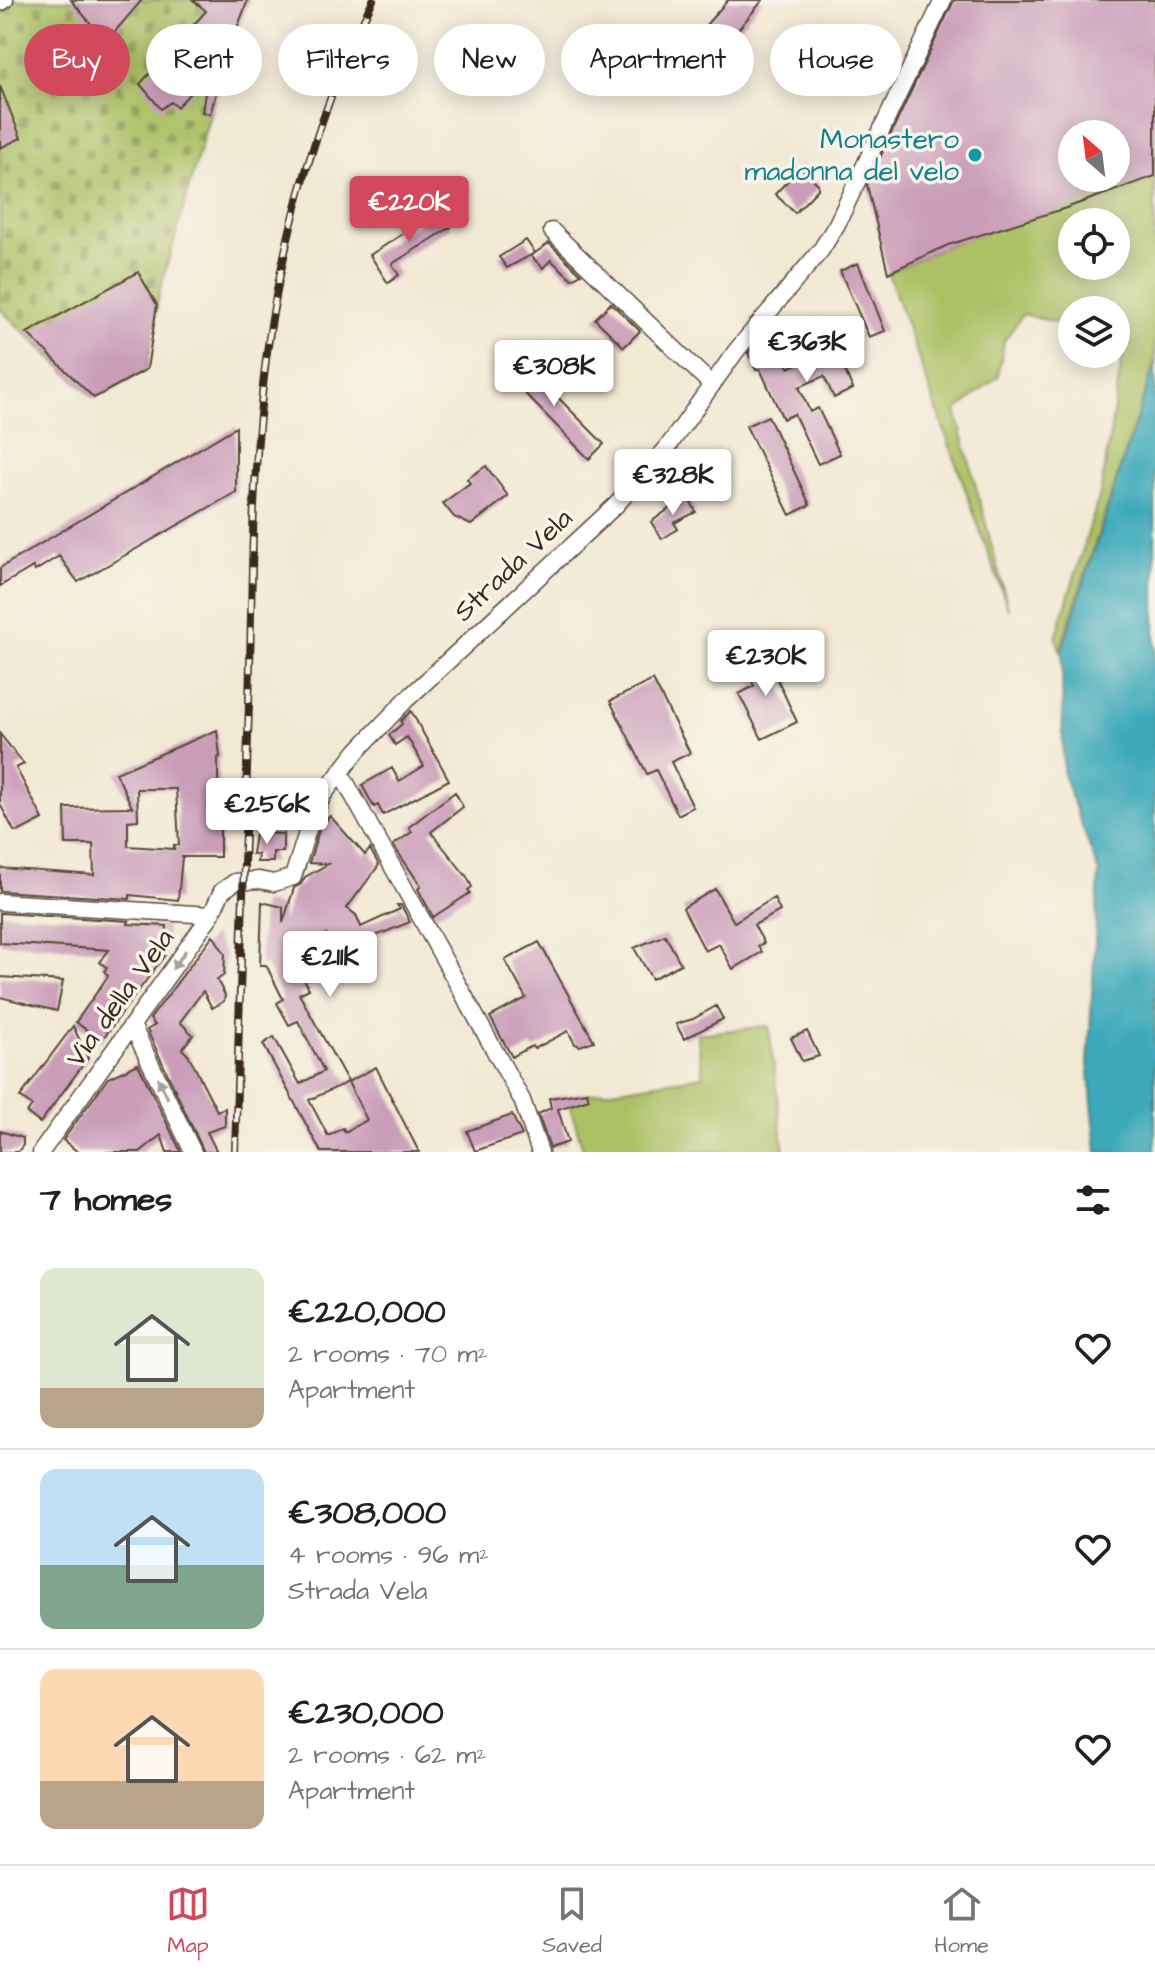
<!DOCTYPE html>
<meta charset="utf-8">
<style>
:root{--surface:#fff;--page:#f2f2f2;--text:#202124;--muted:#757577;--line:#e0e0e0;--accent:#d1495b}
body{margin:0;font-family:"Architects Daughter",sans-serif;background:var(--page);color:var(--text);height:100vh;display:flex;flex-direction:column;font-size:30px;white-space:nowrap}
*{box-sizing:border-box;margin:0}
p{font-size:26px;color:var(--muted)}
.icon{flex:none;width:44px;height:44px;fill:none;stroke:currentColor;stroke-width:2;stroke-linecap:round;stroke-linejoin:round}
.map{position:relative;height:1152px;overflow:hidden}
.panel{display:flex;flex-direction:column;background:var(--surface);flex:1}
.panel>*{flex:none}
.banner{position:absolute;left:24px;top:24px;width:1108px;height:72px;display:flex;gap:16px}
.needle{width:52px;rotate:332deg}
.buttons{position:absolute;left:1058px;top:120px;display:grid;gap:16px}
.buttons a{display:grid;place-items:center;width:72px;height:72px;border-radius:50%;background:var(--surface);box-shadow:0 4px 20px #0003;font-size:40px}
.price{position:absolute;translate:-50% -68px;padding:0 18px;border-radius:8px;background:#fff;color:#222;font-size:26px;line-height:52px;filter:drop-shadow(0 2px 4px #0008)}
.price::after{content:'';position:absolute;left:50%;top:48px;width:24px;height:18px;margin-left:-12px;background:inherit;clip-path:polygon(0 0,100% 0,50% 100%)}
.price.on{background:var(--accent);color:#fff}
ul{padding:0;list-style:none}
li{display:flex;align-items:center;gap:24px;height:200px;padding:0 40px}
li+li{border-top:2px solid var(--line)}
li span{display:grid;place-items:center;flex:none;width:224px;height:160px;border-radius:16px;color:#555}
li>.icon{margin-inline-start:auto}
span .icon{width:96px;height:96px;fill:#fffc;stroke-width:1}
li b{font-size:34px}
h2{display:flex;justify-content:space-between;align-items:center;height:96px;padding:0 40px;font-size:34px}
.tag{padding:0 28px;border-radius:36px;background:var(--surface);box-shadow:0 4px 20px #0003;font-size:28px;line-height:72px}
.tag.on{background:var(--accent);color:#fff}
.menu{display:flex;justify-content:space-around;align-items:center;height:112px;border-top:2px solid var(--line);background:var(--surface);font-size:22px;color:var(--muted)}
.menu a{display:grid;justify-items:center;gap:4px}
.menu .on{color:var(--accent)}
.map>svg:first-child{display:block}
.grass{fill:#acc064;stroke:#747541;stroke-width:2;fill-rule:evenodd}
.cemetery{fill:url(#cemetery-stones);stroke:#747541;stroke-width:2}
.water{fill:#3ba9b9;stroke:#3b6a6c;stroke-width:2}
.building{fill:#ca9eb9;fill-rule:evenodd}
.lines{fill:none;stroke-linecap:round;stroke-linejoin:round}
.street-casing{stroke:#564739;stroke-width:19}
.street{stroke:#fff;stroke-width:16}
.rail-casing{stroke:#3b2a1e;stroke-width:8}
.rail{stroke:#f7f3e8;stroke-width:5;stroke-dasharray:15;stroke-linecap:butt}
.oneway{fill:#a79f9a}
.culture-dot{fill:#0f9aa8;stroke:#f7f3e8;stroke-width:3}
.labels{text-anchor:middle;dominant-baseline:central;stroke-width:7;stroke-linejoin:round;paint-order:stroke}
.culture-label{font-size:28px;fill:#0d838f;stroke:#f7f3e8;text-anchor:end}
.street-label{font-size:28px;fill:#3b2a1e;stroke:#f7f3e8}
</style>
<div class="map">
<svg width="1155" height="1152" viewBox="0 0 1155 1152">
<defs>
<pattern id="cemetery-stones" width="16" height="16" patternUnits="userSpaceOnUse" patternTransform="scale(2)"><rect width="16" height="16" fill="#acc064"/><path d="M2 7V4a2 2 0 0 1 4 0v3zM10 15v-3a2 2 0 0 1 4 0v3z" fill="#8d9c52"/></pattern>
</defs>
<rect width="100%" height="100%" fill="#f7f3e8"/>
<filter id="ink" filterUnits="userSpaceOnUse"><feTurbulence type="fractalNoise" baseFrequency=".0125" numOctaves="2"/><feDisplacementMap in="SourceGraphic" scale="16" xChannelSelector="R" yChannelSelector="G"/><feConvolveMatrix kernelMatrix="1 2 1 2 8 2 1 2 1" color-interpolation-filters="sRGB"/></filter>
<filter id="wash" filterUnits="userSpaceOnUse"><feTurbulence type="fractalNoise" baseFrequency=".006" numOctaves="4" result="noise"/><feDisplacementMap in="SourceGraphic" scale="32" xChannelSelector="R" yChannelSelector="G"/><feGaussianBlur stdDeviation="1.8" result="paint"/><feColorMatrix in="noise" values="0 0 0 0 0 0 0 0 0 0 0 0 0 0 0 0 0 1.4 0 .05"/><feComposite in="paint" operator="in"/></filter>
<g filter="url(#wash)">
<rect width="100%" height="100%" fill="#f2e9d4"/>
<path class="grass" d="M 1155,0 L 1155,362 L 1060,650 L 1056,637 L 1101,490 L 1125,341 L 1116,338 L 1116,310 L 1072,310 L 1072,327 L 1023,314 L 1004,341 L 998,376 L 956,411 L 1009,611 L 888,273 L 948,245 L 1147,179 L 1124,104 ZM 1072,222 L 1116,222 L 1116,266 L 1072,266 Z
M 769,1026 L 784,1152 L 584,1152 L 567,1097 L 703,1076 L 697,1034 Z"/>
<path class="cemetery" d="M 13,0 L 248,0 L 227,54 L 159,294 L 147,369 L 94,398 L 0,309 L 0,9 Z"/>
<path class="water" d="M 1155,362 L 1155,1152 L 1097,1152 L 1088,1064 L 1099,873 L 1063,774 L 1062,650 Z"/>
<g id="blocks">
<path class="building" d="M 71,0 L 142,0 L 106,42 Z
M 193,0 L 248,0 L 227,54 L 210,114 L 202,112 L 208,74 L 177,107 L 171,102 L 161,109 L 140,84 L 206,11 Z
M 728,0 L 763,0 L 730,39 L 725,35 L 722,38 L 706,25 Z
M 954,0 L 1155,0 L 1155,176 L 1066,208 L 948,245 L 888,273 L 867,185 ZM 1072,134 L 1116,134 L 1116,178 L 1072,178 Z
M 0,86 L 21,138 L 0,148 Z
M 801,167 L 818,184 L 818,189 L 795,213 L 775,194 Z
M 440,210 L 451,227 L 392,264 L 399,275 L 388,283 L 370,255 Z
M 526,240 L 535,253 L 507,268 L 499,257 Z
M 549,243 L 581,274 L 572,279 L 551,260 L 543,268 L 531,256 Z
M 858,263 L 885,331 L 869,337 L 840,271 Z
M 138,272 L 157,305 L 147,369 L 94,398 L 27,333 Z
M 611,303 L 640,331 L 624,347 L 595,319 Z
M 828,319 L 846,357 L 840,360 L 853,389 L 834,398 L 824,376 L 799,387 L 810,412 L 818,408 L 840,454 L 818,464 L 794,414 L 783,419 L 760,369 L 756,370 L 748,353 L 759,341 L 770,361 L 783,355 L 789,368 L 813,357 L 801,331 Z
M 518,357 L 604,444 L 589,459 L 504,372 Z
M 768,416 L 810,505 L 790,515 L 746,426 Z
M 236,427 L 236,492 L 78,582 L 59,556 L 35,571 L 33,567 L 0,586 L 0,568 Z
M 486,466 L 508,496 L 471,525 L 454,517 L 443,503 L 470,483 L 467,479 Z
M 687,494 L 696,512 L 674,523 L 678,529 L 662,539 L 651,522 L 677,503 L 676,500 Z
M 764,650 L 797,722 L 762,739 L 739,694 L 754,686 L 743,660 Z
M 653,680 L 690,753 L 671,762 L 693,807 L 678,815 L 656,770 L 647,774 L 610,701 Z
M 411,711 L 449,780 L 383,815 L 378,805 L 374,807 L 362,785 L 392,768 L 399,781 L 424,766 L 407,737 L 395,745 L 389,735 L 402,724 L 401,721 Z
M 217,730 L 220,757 L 218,758 L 218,790 L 215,790 L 216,822 L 220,822 L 220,857 L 182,857 L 178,900 L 130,895 L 130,899 L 0,891 L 0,868 L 94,875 L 93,844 L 66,844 L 65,808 L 132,807 L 116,773 ZM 137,789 L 176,789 L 179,845 L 174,845 L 174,849 L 128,846 L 128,821 L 138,820 Z
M 0,734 L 24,764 L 16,768 L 43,819 L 18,832 L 14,831 L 0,804 Z
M 455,792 L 463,807 L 431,832 L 467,877 L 472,887 L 468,890 L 470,893 L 433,917 L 418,889 L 421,886 L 393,845 L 412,832 L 409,827 Z
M 330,816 L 365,855 L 370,849 L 379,865 L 347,908 L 356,915 L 361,927 L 400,909 L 397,905 L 401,905 L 410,922 L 334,953 L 326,934 L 307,947 L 302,974 L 309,989 L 299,994 L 348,1082 L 376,1067 L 419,1152 L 321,1152 L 263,1044 L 274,1037 L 300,1084 L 324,1071 L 298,1021 L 289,1025 L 277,1003 L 283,999 L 266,965 L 260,965 L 262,902 L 283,907 L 283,923 L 294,888 L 301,884 L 305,877 L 328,864 L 309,863 L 320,827 ZM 348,1082 L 367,1120 L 345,1132 L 343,1128 L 328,1136 L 309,1100 Z
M 261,833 L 283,834 L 283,852 L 273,852 L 273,862 L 257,862 L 258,854 L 252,854 L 255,834 Z
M 715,889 L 734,922 L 774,898 L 780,911 L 754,925 L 764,943 L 758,946 L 762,952 L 733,969 L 719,944 L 705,951 L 683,908 Z
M 0,913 L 129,921 L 128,924 L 167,926 L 165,955 L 101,1041 L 76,1022 L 108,976 L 104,971 L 107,968 L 100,962 L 109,950 L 0,943 Z
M 213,935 L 225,954 L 224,975 L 217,980 L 225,995 L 224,1001 L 212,1008 L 203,991 L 180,1022 L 193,1035 L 182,1049 L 189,1056 L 217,1111 L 225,1108 L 225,1126 L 207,1132 L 217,1152 L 204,1152 L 147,1030 L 155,1025 L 150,1019 Z
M 665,935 L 681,964 L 652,979 L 634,948 Z
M 539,942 L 594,1041 L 580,1046 L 575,1044 L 568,1031 L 534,1049 L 532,1046 L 512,1057 L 490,1017 L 526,998 L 505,960 Z
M 0,977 L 63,981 L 57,1011 L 0,997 Z
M 716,1006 L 723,1019 L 684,1039 L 676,1024 L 693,1019 Z
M 73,1026 L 88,1058 L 40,1123 L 27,1113 L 32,1106 L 20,1097 Z
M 807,1031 L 819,1056 L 802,1061 L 791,1038 Z
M 138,1064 L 181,1152 L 167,1152 L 161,1135 L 140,1152 L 78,1152 L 63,1140 L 108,1078 Z
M 587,1092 L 589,1099 L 558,1109 L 568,1142 L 550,1148 L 538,1114 L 551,1108 L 549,1098 Z
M 512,1115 L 522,1135 L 475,1151 L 467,1131 Z
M 0,1131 L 23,1138 L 23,1145 L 18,1152 L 0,1152 Z"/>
</g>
</g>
<g filter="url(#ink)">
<use href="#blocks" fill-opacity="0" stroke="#564739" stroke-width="2"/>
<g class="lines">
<defs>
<path id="street" d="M 0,3 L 5,0
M 552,231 L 712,385
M 340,772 L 522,1100 L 540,1152
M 0,902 L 211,915
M 132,1025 L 193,1152
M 41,1152 L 211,915 L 222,891 L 235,882 L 259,880 L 274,883 L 293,877 L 310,823 L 323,795 L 357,751 L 406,700 L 616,505 L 667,448 L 736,351 L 821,250 L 837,224 L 943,0"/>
</defs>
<use href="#street" class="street-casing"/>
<use href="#street" class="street"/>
<defs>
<path id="rail" d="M 235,1152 C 240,1003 244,853 249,704 C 252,601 251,497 262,395 C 275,260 313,121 373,0"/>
</defs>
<use href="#rail" class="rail-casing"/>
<use href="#rail" class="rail"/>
</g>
<defs><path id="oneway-solid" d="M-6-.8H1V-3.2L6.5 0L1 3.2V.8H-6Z" transform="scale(2)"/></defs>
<g class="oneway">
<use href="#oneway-solid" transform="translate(179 960) rotate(126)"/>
<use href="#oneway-solid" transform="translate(163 1088) rotate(-115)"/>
</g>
</g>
<circle class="culture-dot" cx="975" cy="155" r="8"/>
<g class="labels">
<g class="culture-label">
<text x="959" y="139">Monastero<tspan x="959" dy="32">madonna del velo</tspan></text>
</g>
<g class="street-label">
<text transform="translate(513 565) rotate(-43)">Strada Vela</text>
<text transform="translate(120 998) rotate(-54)">Via della Vela</text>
</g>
</g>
</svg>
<div class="buttons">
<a><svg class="needle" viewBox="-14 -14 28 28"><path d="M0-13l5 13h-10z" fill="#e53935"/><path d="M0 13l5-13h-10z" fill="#757577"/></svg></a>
<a><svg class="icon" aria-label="locate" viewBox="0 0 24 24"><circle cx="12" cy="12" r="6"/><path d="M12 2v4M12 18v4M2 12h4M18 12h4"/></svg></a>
<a><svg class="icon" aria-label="layers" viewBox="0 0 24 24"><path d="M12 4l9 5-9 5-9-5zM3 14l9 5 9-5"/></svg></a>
</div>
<b class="price on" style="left:409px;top:244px">€220K</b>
<b class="price" style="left:807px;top:384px">€363K</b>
<b class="price" style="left:554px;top:408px">€308K</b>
<b class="price" style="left:673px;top:517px">€328K</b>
<b class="price" style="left:766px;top:698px">€230K</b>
<b class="price" style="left:267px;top:846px">€256K</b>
<b class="price" style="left:330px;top:999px">€211K</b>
<div class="banner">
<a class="tag on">Buy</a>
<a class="tag">Rent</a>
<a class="tag">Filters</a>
<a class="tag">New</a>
<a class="tag">Apartment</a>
<a class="tag">House</a>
</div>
</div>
<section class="panel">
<h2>7 homes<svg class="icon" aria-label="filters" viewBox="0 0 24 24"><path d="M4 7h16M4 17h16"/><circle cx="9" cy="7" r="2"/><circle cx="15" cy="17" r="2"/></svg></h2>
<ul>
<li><span style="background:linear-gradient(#dfe7d0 75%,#b9a48a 0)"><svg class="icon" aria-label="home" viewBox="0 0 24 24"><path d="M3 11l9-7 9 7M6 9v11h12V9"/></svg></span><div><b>€220,000</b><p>2 rooms · 70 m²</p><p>Apartment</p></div><svg class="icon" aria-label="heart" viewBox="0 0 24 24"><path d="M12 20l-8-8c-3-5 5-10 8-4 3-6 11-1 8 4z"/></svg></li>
<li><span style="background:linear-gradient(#bfe0f5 60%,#7fa58c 0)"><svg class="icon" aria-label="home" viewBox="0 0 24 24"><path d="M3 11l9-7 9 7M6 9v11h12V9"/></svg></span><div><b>€308,000</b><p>4 rooms · 96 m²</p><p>Strada Vela</p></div><svg class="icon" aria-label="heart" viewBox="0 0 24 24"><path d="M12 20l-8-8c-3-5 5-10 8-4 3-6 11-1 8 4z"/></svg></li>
<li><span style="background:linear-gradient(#ffd9b3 70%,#b9a48a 0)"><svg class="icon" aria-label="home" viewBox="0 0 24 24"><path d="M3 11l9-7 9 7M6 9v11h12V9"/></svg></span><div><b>€230,000</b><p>2 rooms · 62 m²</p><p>Apartment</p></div><svg class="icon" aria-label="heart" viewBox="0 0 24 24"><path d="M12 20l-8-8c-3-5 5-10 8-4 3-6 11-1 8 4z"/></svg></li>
</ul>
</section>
<nav class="menu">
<a class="on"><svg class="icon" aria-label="map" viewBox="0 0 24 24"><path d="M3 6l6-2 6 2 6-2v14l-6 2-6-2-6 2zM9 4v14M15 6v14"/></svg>Map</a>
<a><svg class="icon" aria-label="saved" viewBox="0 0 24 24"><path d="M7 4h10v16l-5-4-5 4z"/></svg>Saved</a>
<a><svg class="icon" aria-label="home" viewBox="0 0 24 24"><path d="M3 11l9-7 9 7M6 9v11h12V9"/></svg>Home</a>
</nav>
